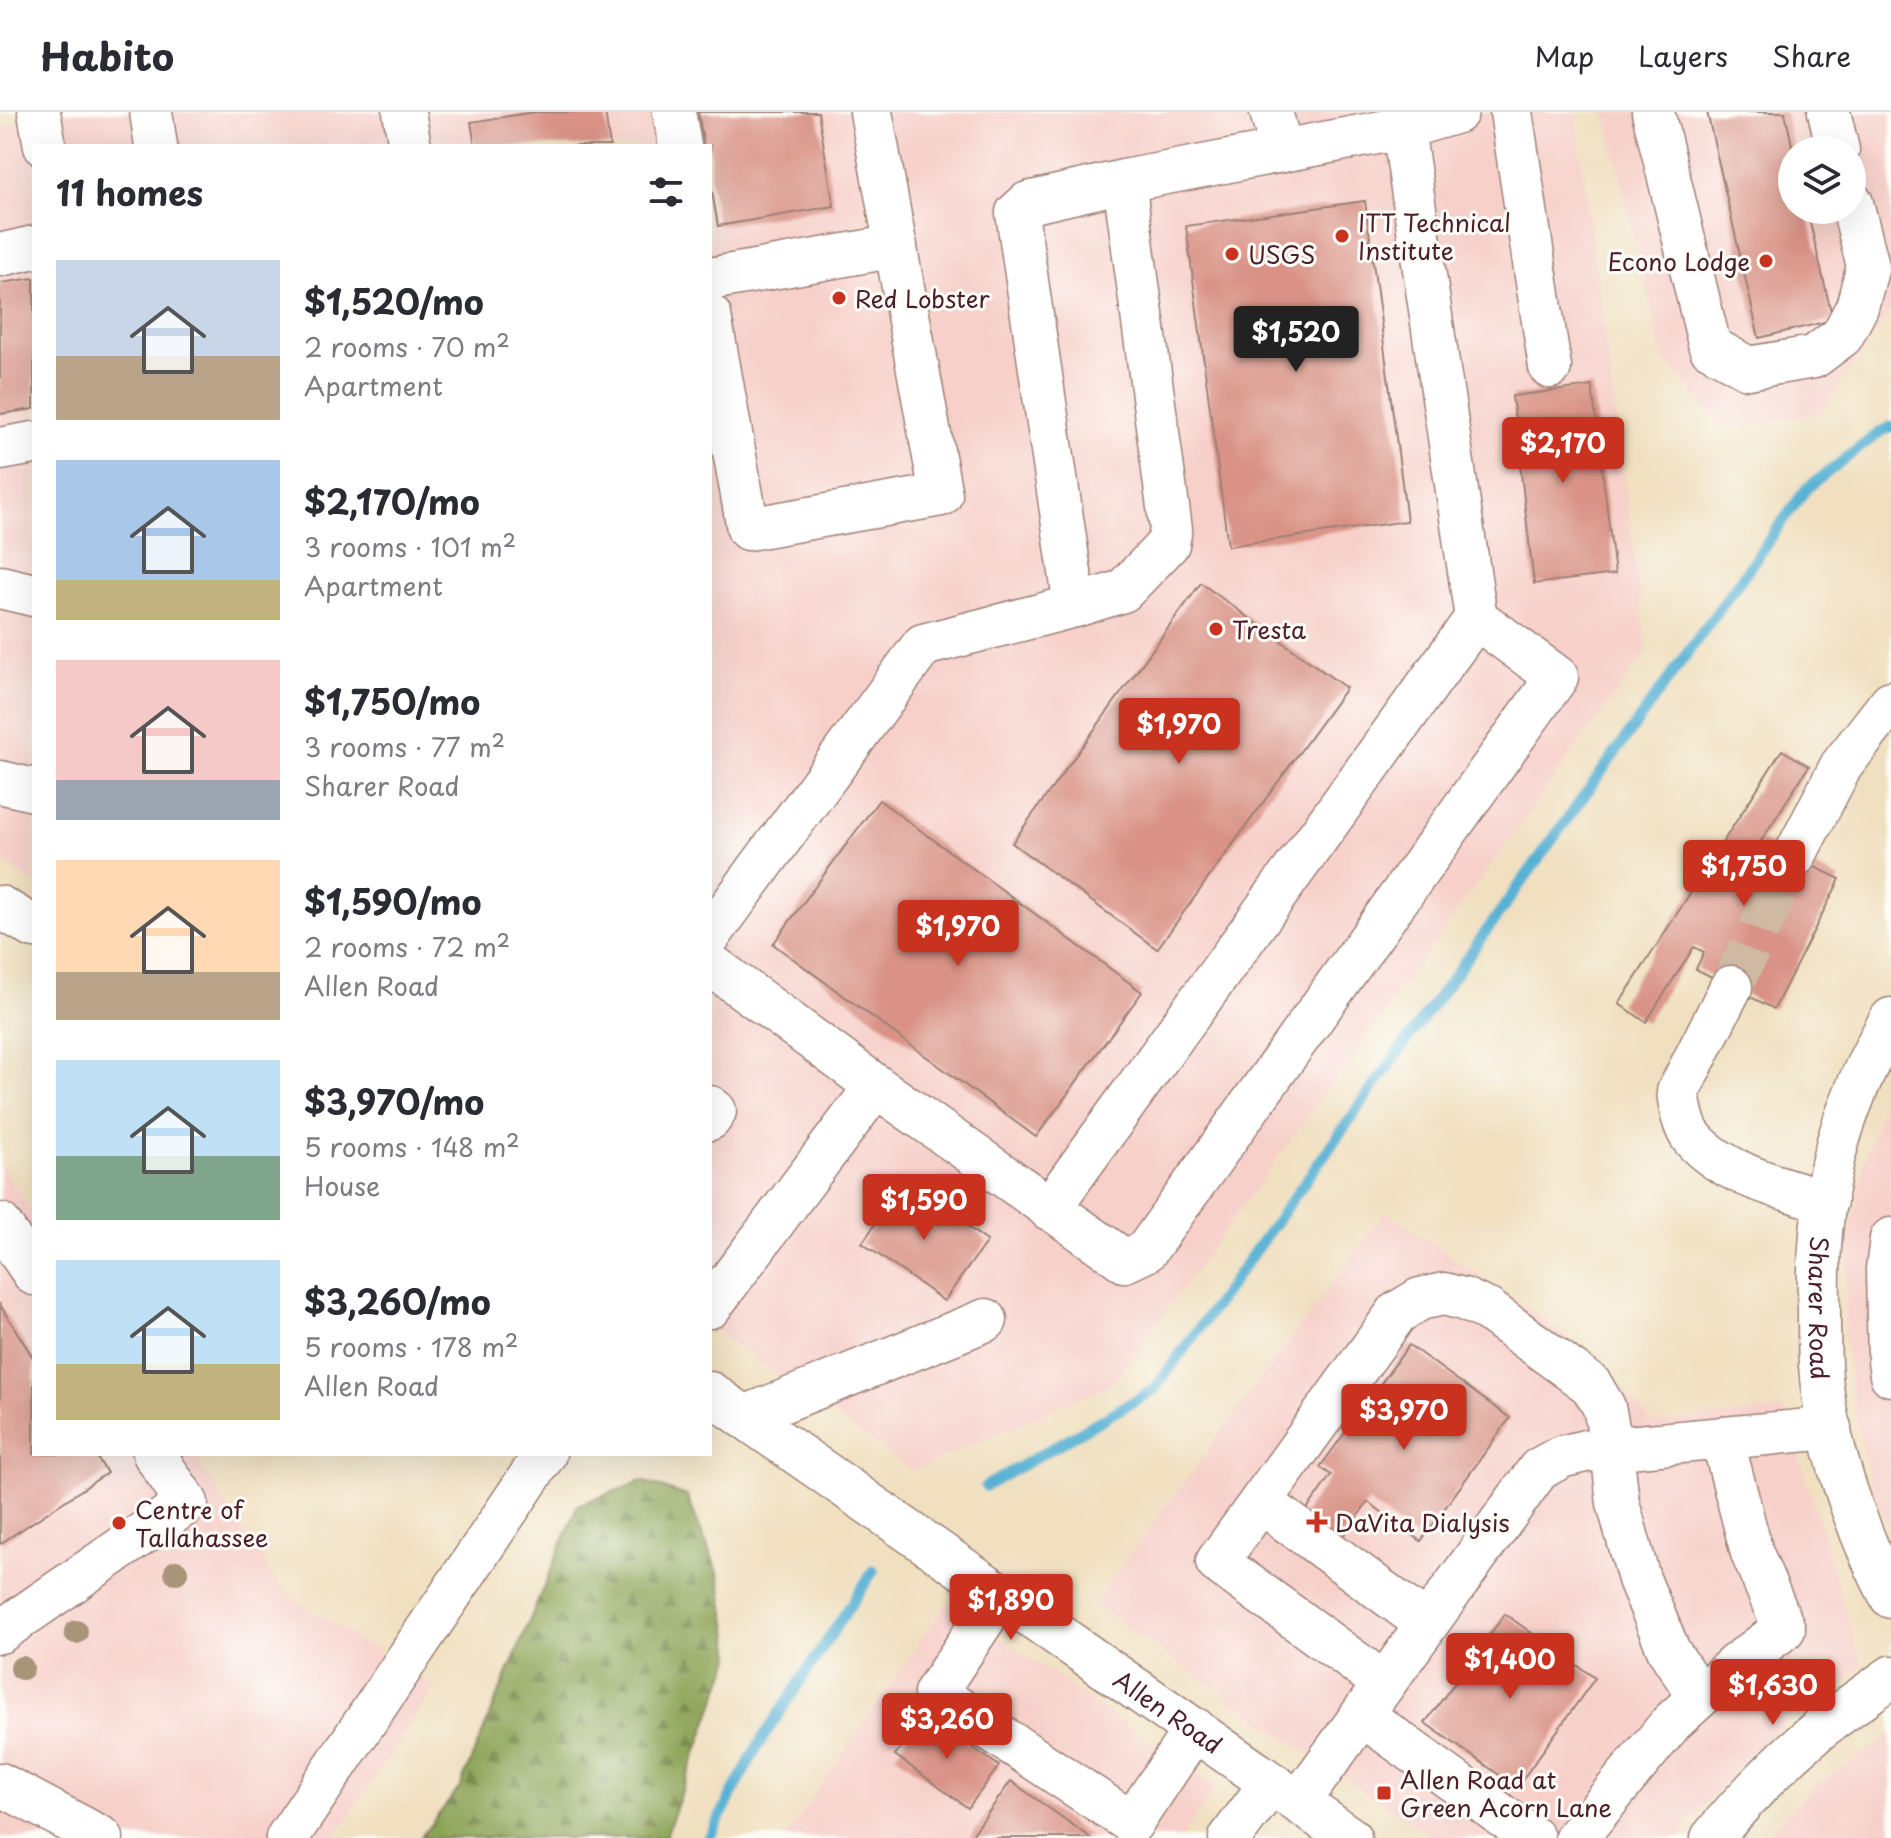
<!DOCTYPE html>
<meta charset="utf-8">
<style>
:root{--surface:#fff;--page:#f2f2f3;--text:#2b2b33;--muted:#7c7c81;--line:#e1e1e2;--accent:#c8321e}
body{margin:0;font-family:"Playpen Sans",sans-serif;background:var(--page);color:var(--text);height:100vh;display:flex;flex-direction:column;font-size:30px;white-space:nowrap}
*{box-sizing:border-box;margin:0}
p{font-size:26px;color:var(--muted)}
.icon{flex:none;width:44px;height:44px;fill:none;stroke:currentColor;stroke-width:2;stroke-linecap:round;stroke-linejoin:round}
.map{position:relative;flex:1;overflow:hidden}
.panel{position:absolute;left:32px;top:32px;width:680px;height:1312px;display:flex;flex-direction:column;background:var(--surface);border-radius:0px;box-shadow:0 8px 32px #0002}
.panel>*{flex:none}
.buttons{position:absolute;left:1778px;top:24px;display:grid;gap:16px}
.buttons a{display:grid;place-items:center;width:88px;height:88px;border-radius:50%;background:var(--surface);box-shadow:0 8px 32px #0002;font-size:40px}
.price{position:absolute;translate:-50% -68px;padding:0 18px;border-radius:8px;background:var(--accent);color:#fff;font-size:26px;line-height:52px;filter:drop-shadow(0 2px 4px #0008)}
.price::after{content:'';position:absolute;left:50%;top:48px;width:24px;height:18px;margin-left:-12px;background:inherit;clip-path:polygon(0 0,100% 0,50% 100%)}
.price.active{background:#222;color:#fff}
ul{padding:0;list-style:none}
li{display:flex;align-items:center;gap:24px;height:200px;padding:0 24px}
li span{display:grid;place-items:center;flex:none;width:224px;height:160px;border-radius:0px;color:#555}
li>.icon{margin-inline-start:auto}
span .icon{width:96px;height:96px;fill:#fffc;stroke-width:1}
li b{font-size:34px}
h2{display:flex;justify-content:space-between;align-items:center;height:96px;padding:0 24px;font-size:34px}
header{display:flex;align-items:center;gap:48px;box-sizing:border-box;height:112px;padding:0 40px;background:var(--surface);border-bottom:2px solid var(--line)}
header strong{font-size:38px}
nav{display:flex;gap:44px;margin-inline-start:auto;font-size:28px}
.map>svg:first-child{display:block}
.built{fill:#f7d0ca;fill-rule:evenodd}
.forest{fill:url(#forest-firs);stroke:#6b6240;stroke-width:2}
.lines{fill:none;stroke-linecap:round;stroke-linejoin:round}
.stream{stroke:#56b1d4;stroke-width:11}
.building{fill:#d99285}
.minor-tunnel{stroke:#cfb9a2;stroke-width:42;stroke-dasharray:42 21;stroke-linecap:butt}
.minor-casing{stroke:#9d8076;stroke-width:45}
.minor{stroke:#fff;stroke-width:42}
.tree{fill:#a89478}
.poi-dot{fill:#c8321e;stroke:#fdfcf7;stroke-width:3}
.labels{text-anchor:middle;dominant-baseline:central;stroke-width:6;stroke-linejoin:round;paint-order:stroke}
.poi-label{font-size:24px;fill:#4a1f2b;stroke:#fdfcf7;text-anchor:start}
.street-label{font-size:24px;fill:#4a1f2b;stroke:#fdfcf7}
</style>
<header>
<strong>Habito</strong>
<nav><a>Map</a><a>Layers</a><a>Share</a></nav>
</header>
<div class="map">
<svg width="1891" height="1726" viewBox="0 0 1891 1726">
<defs>
<pattern id="forest-firs" width="22" height="20" patternUnits="userSpaceOnUse" patternTransform="scale(2)"><rect width="22" height="20" fill="#8ca456"/><path d="M5 1l3.5 6h-7zM16 11l3.5 6h-7z" fill="#748547"/></pattern>
</defs>
<rect width="100%" height="100%" fill="#fdfcf7"/>
<filter id="ink" filterUnits="userSpaceOnUse"><feTurbulence type="fractalNoise" baseFrequency=".0125" numOctaves="2"/><feDisplacementMap in="SourceGraphic" scale="16" xChannelSelector="R" yChannelSelector="G"/><feConvolveMatrix kernelMatrix="1 2 1 2 8 2 1 2 1" color-interpolation-filters="sRGB"/></filter>
<filter id="wash" filterUnits="userSpaceOnUse"><feTurbulence type="fractalNoise" baseFrequency=".006" numOctaves="4" result="noise"/><feDisplacementMap in="SourceGraphic" scale="32" xChannelSelector="R" yChannelSelector="G"/><feGaussianBlur stdDeviation="1.8" result="paint"/><feColorMatrix in="noise" values="0 0 0 0 0 0 0 0 0 0 0 0 0 0 0 0 0 1.4 0 .05"/><feComposite in="paint" operator="in"/></filter>
<g filter="url(#wash)">
<rect width="100%" height="100%" fill="#f0e0c0"/>
<path class="built" d="M 63,0 L 1575,0 L 1647,539 L 1114,1270 L 913,1359 L 716,1220 L 710,1217 L 710,34 L 34,34 L 34,771 L 0,749 L 0,15 Z
M 1605,0 L 1891,0 L 1891,199 L 1820,301 L 1724,317 L 1663,246 ZM 1792,38 L 1852,38 L 1852,98 L 1792,98 Z
M 1891,968 L 1891,1420 L 1872,1376 L 1855,1303 L 1843,1221 L 1850,1123 L 1866,1040 Z
M 0,1051 L 34,1103 L 34,1342 L 193,1342 L 285,1481 L 435,1575 L 334,1726 L 0,1726 Z
M 1386,1099 L 1557,1217 L 1614,1268 L 1654,1312 L 1785,1297 L 1863,1556 L 1774,1620 L 1740,1652 L 1702,1695 L 1679,1726 L 1434,1726 L 1307,1641 L 1093,1492 Z
M 948,1489 L 1216,1676 L 1181,1726 L 785,1726 Z
M 1891,1623 L 1891,1726 L 1765,1726 L 1774,1714 L 1813,1675 Z"/>
<path class="forest" d="M 642,1369 L 687,1384 L 719,1463 L 732,1543 L 665,1726 L 420,1726 L 460,1675 L 578,1393 Z"/>
<g class="lines">
<path class="stream" d="M 986,1374 L 1155,1277 L 1806,377 L 1880,320 L 1891,315
M 709,1726 L 757,1635 L 873,1459"/>
</g>
<g id="blocks">
<path class="building" d="M 535,0 L 605,0 L 610,34 L 475,34 L 471,10 Z
M 698,0 L 818,0 L 834,94 L 718,114 L 710,68 L 710,34 L 704,34 Z
M 1707,0 L 1785,0 L 1793,38 L 1792,38 L 1792,98 L 1807,98 L 1833,208 L 1759,226 Z
M 1365,89 L 1407,409 L 1228,434 L 1186,114 Z
M 34,166 L 34,297 L 0,302 L 0,171 Z
M 1592,274 L 1615,462 L 1534,472 L 1512,284 Z
M 1201,471 L 1346,576 L 1157,837 L 1012,731 Z
M 1782,638 L 1809,654 L 1761,729 L 1840,767 L 1774,897 L 1696,857 L 1704,840 L 1694,835 L 1646,910 L 1619,892 Z
M 879,688 L 1142,880 L 1036,1025 L 773,832 Z
M 905,1070 L 987,1129 L 944,1189 L 862,1131 Z
M 0,1193 L 34,1247 L 34,1342 L 95,1342 L 107,1361 L 0,1432 Z
M 1409,1233 L 1510,1306 L 1421,1429 L 1368,1390 L 1330,1442 L 1294,1416 L 1331,1363 L 1320,1355 Z
M 1505,1502 L 1595,1566 L 1517,1675 L 1425,1611 Z
M 925,1601 L 999,1654 L 968,1696 L 895,1643 Z
M 1011,1669 L 1091,1726 L 970,1726 Z"/>
</g>
</g>
<g filter="url(#ink)">
<use href="#blocks" fill-opacity="0" stroke="#9d8076" stroke-width="2"/>
<g class="lines">
<path class="minor-tunnel" d="M 1731,875 L 1794,745"/>
<defs>
<g id="minor">
<path d="M 39,0 L 45,34"/>
<path d="M 151,0 L 156,34"/>
<path d="M 404,0 L 410,34"/>
<path d="M 674,0 L 680,34"/>
<path d="M 1271,0 L 1282,39"/>
<path d="M 1511,0 L 1550,255"/>
<path d="M 1653,0 L 1710,235 L 1748,256 L 1814,245 L 1842,224 L 1857,195 L 1868,154 L 1852,91"/>
<path d="M 1829,0 L 1838,38"/>
<path d="M 1403,16 L 1457,0"/>
<path d="M 0,143 L 34,135"/>
<path d="M 710,167 L 896,134"/>
<path d="M 710,204 L 748,417 L 941,383 L 871,0"/>
<path d="M 0,337 L 34,331"/>
<path d="M 0,475 L 34,483"/>
<path d="M 0,670 L 34,678"/>
<path d="M 1794,745 L 1841,654 L 1891,590"/>
<path d="M 0,795 L 34,815"/>
<path d="M 710,823 L 923,533 L 1075,494 L 1123,479 L 1168,432 L 1171,417 L 1124,69"/>
<path d="M 710,852 L 876,974 L 1125,1149 L 1146,1139 L 1557,565 L 1476,506 L 1403,16 L 1124,69 L 1028,91 L 1017,101 L 1075,494"/>
<path d="M 1731,875 L 1678,980 C 1680,995 1683,1015 1693,1027 C 1725,1063 1782,1076 1826,1089"/>
<path id="s1" d="M 1891,907 C 1862,958 1839,1013 1828,1071 C 1820,1111 1818,1152 1819,1192 C 1819,1213 1819,1233 1820,1253 C 1825,1328 1856,1419 1891,1485"/>
<path d="M 710,995 L 715,999 L 710,1007"/>
<path d="M 1049,1097 L 1476,506"/>
<path d="M 0,1112 L 34,1162"/>
<path d="M 1891,1127 L 1887,1157 L 1889,1249 L 1891,1263"/>
<path d="M 710,1195 L 876,974"/>
<path id="s2" d="M 710,1281 L 1350,1726"/>
<path d="M 744,1305 L 986,1208"/>
<path d="M 1261,1390 L 1427,1512"/>
<path d="M 1000,1483 L 935,1581 L 1132,1711 L 1195,1617"/>
<path d="M 0,1520 L 187,1391 L 154,1342"/>
<path d="M 1384,1571 L 1217,1450 L 1397,1201 L 1420,1187 L 1444,1182 L 1463,1187 L 1488,1198 L 1591,1273 L 1604,1295 L 1612,1336 L 1618,1391 L 1639,1467 L 1669,1539 L 1699,1585"/>
<path d="M 1362,1603 L 1533,1726"/>
<path d="M 0,1672 L 102,1726"/>
<path d="M 1299,1690 L 1539,1357 L 1561,1345 L 1585,1339 L 1830,1316"/>
<path d="M 287,1726 L 545,1342"/>
<path d="M 1230,1726 L 1271,1671"/>
<path d="M 1576,1726 L 1672,1610 L 1735,1553 L 1784,1517 L 1752,1441 L 1722,1326"/>
<path d="M 1712,1726 C 1743,1688 1778,1652 1816,1620 C 1840,1601 1866,1583 1891,1565"/>
</g>
</defs>
<use href="#minor" class="minor-casing"/>
<use href="#minor" class="minor"/>
</g>
<g class="tree">
<circle cx="176" cy="1460" r="12"/>
<circle cx="76" cy="1520" r="12"/>
<circle cx="22" cy="1556" r="12"/>
</g>
</g>
<g class="poi-dot">
<circle cx="1342" cy="124" r="8"/>
<circle cx="1232" cy="142" r="8"/>
<circle cx="1766" cy="149" r="8"/>
<circle cx="839" cy="186" r="8"/>
<circle cx="1216" cy="517" r="8"/>
<path d="M1313 1398h8v8h8v8h-8v8h-8v-8h-8v-8h8z"/>
<circle cx="119" cy="1411" r="8"/>
<rect x="1376" y="1673" width="16" height="16" rx="4"/>
</g>
<g class="labels">
<g class="poi-label">
<text x="1358" y="110">ITT Technical<tspan x="1358" dy="28">Institute</tspan></text>
<text x="1248" y="142">USGS</text>
<text x="1750" y="149" text-anchor="end">Econo Lodge</text>
<text x="855" y="186">Red Lobster</text>
<text x="1232" y="517">Tresta</text>
<text x="135" y="1397">Centre of<tspan x="135" dy="28">Tallahassee</tspan></text>
<text x="1335" y="1410">DaVita Dialysis</text>
<text x="1400" y="1667">Allen Road at<tspan x="1400" dy="28">Green Acorn Lane</tspan></text>
</g>
<g class="street-label">
<text stroke="none"><textPath href="#s1" startOffset="302">Sharer Road</textPath></text>
<text stroke="none"><textPath href="#s2" startOffset="558">Allen Road</textPath></text>
</g>
</g>
</svg>
<div class="buttons">
<a><svg class="icon" aria-label="layers" viewBox="0 0 24 24"><path d="M12 4l9 5-9 5-9-5zM3 14l9 5 9-5"/></svg></a>
</div>
<b class="price active" style="left:1296px;top:262px">$1,520</b>
<b class="price" style="left:1563px;top:373px">$2,170</b>
<b class="price" style="left:1179px;top:654px">$1,970</b>
<b class="price" style="left:1744px;top:796px">$1,750</b>
<b class="price" style="left:958px;top:856px">$1,970</b>
<b class="price" style="left:924px;top:1130px">$1,590</b>
<b class="price" style="left:1404px;top:1340px">$3,970</b>
<b class="price" style="left:1011px;top:1530px">$1,890</b>
<b class="price" style="left:1510px;top:1589px">$1,400</b>
<b class="price" style="left:1773px;top:1615px">$1,630</b>
<b class="price" style="left:947px;top:1649px">$3,260</b>
<section class="panel">
<h2>11 homes<svg class="icon" aria-label="filters" viewBox="0 0 24 24"><path d="M4 7h16M4 17h16"/><circle cx="9" cy="7" r="2"/><circle cx="15" cy="17" r="2"/></svg></h2>
<ul>
<li><span style="background:linear-gradient(#c9d6e8 60%,#b9a48a 0)"><svg class="icon" aria-label="home" viewBox="0 0 24 24"><path d="M3 11l9-7 9 7M6 9v11h12V9"/></svg></span><div><b>$1,520/mo</b><p>2 rooms · 70 m²</p><p>Apartment</p></div></li>
<li><span style="background:linear-gradient(#a9c7e8 75%,#c2b280 0)"><svg class="icon" aria-label="home" viewBox="0 0 24 24"><path d="M3 11l9-7 9 7M6 9v11h12V9"/></svg></span><div><b>$2,170/mo</b><p>3 rooms · 101 m²</p><p>Apartment</p></div></li>
<li><span style="background:linear-gradient(#f6c9c9 75%,#9aa5b1 0)"><svg class="icon" aria-label="home" viewBox="0 0 24 24"><path d="M3 11l9-7 9 7M6 9v11h12V9"/></svg></span><div><b>$1,750/mo</b><p>3 rooms · 77 m²</p><p>Sharer Road</p></div></li>
<li><span style="background:linear-gradient(#ffd9b3 70%,#b9a48a 0)"><svg class="icon" aria-label="home" viewBox="0 0 24 24"><path d="M3 11l9-7 9 7M6 9v11h12V9"/></svg></span><div><b>$1,590/mo</b><p>2 rooms · 72 m²</p><p>Allen Road</p></div></li>
<li><span style="background:linear-gradient(#bfe0f5 60%,#7fa58c 0)"><svg class="icon" aria-label="home" viewBox="0 0 24 24"><path d="M3 11l9-7 9 7M6 9v11h12V9"/></svg></span><div><b>$3,970/mo</b><p>5 rooms · 148 m²</p><p>House</p></div></li>
<li><span style="background:linear-gradient(#bfe0f5 65%,#c2b280 0)"><svg class="icon" aria-label="home" viewBox="0 0 24 24"><path d="M3 11l9-7 9 7M6 9v11h12V9"/></svg></span><div><b>$3,260/mo</b><p>5 rooms · 178 m²</p><p>Allen Road</p></div></li>
</ul>
</section>
</div>
